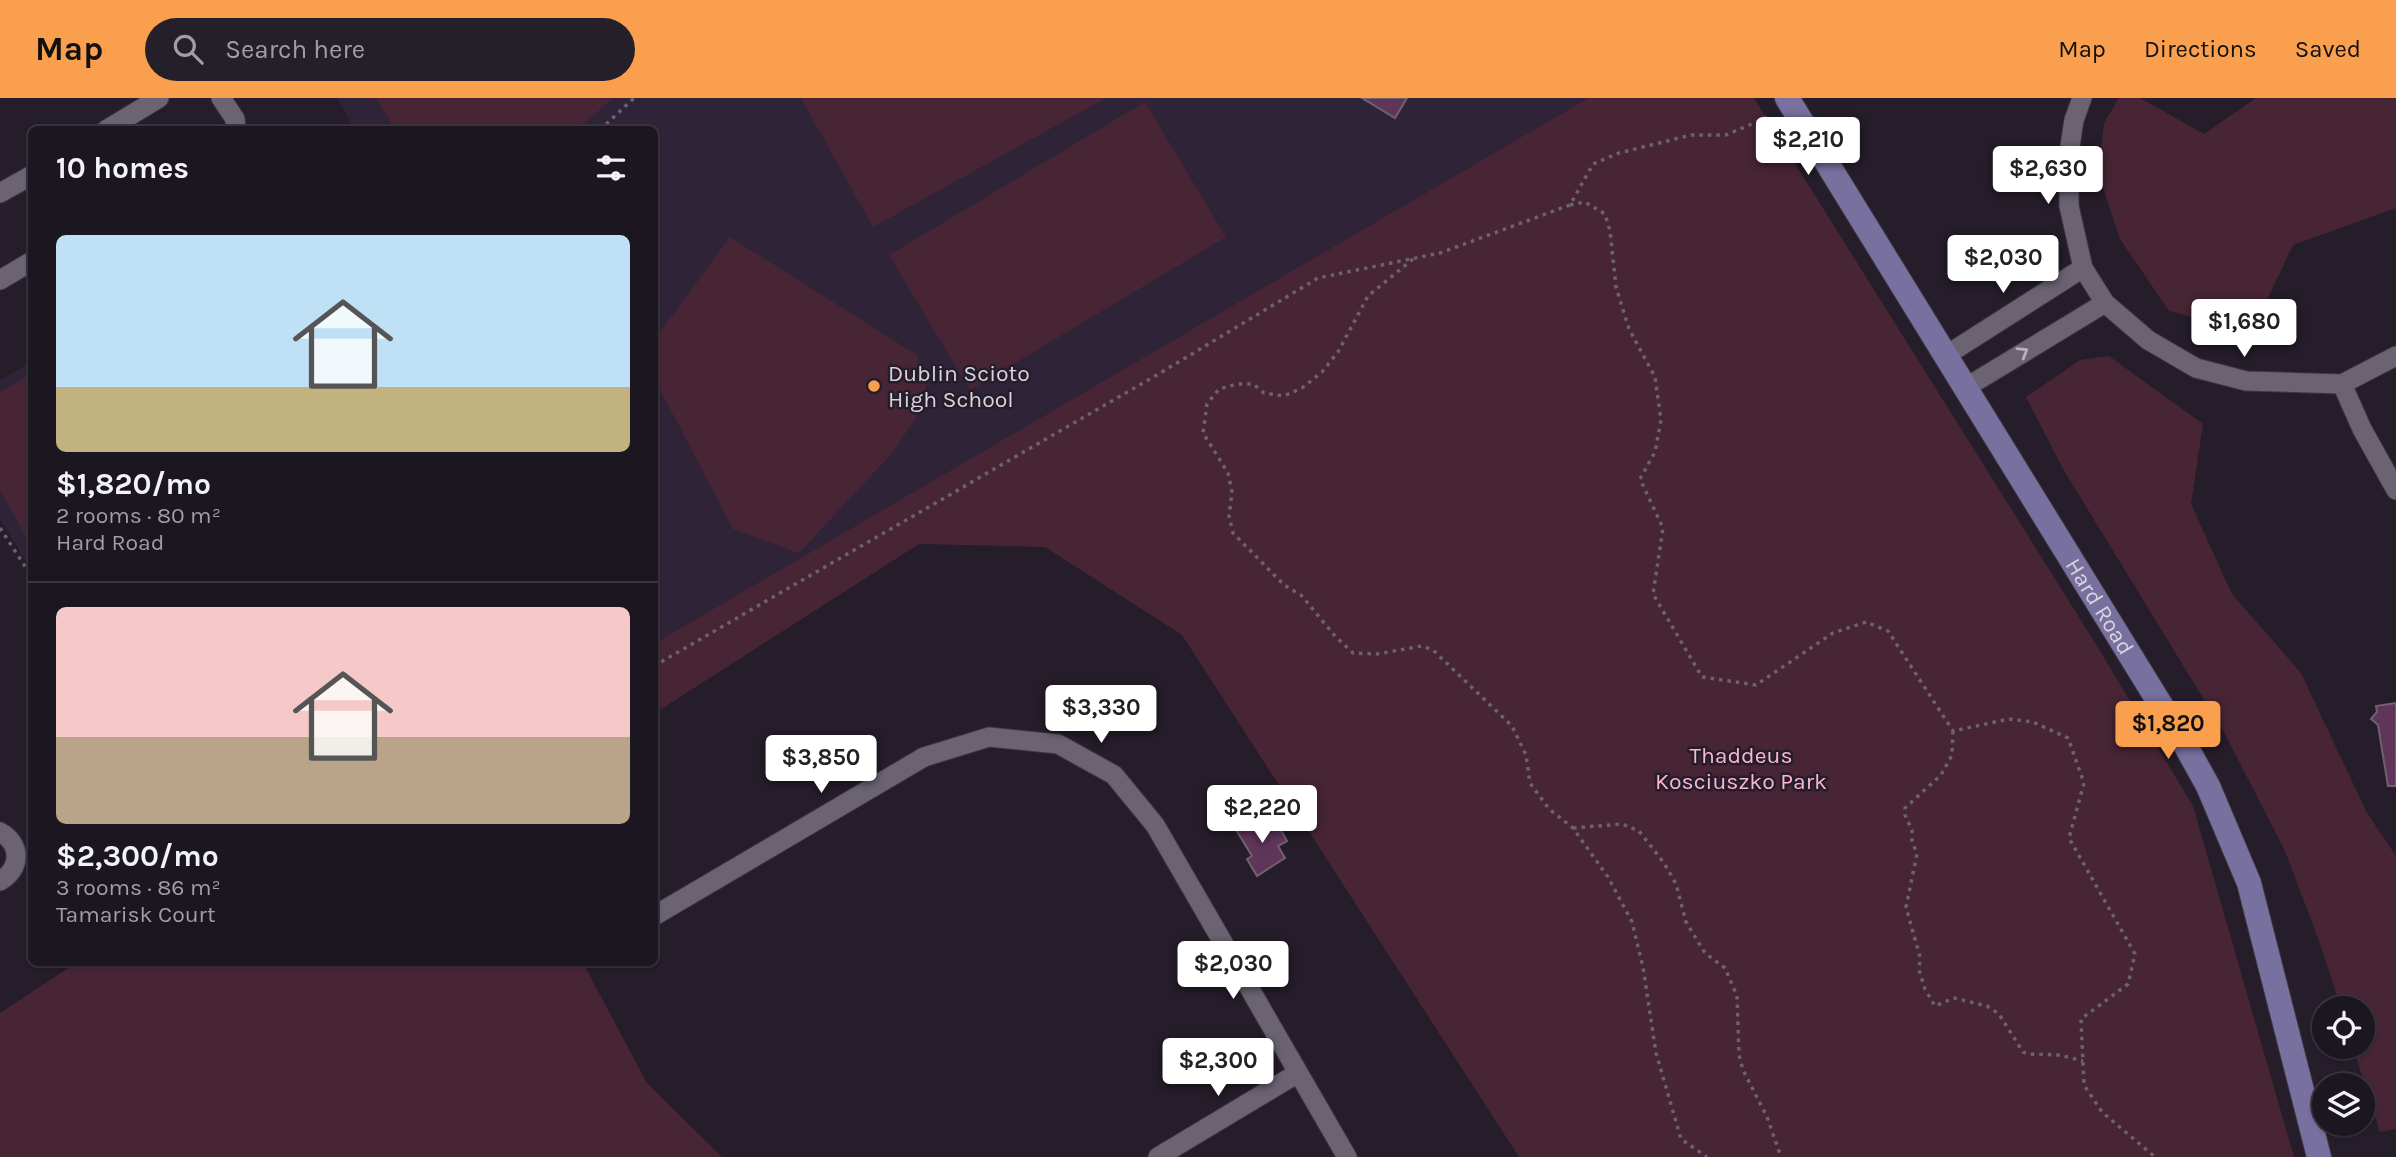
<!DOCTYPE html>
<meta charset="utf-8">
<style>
:root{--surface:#1c1620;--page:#251f29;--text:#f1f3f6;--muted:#a09fa5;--line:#3a353e;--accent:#fa9f4e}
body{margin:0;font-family:Karla,sans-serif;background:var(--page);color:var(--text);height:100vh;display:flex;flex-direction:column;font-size:26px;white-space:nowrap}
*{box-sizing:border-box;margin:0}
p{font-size:23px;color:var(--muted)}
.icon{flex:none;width:38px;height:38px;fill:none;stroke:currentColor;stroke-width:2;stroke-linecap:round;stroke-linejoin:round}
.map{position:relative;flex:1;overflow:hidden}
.details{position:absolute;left:28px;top:28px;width:630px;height:840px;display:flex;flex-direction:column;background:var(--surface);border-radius:10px;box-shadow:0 2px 5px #0004,0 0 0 2px var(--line)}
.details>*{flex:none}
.buttons{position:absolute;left:2312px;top:898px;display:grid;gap:14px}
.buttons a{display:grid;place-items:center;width:63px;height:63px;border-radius:50%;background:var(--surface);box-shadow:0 2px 5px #0004,0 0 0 2px var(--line);font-size:35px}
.price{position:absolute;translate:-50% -60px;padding:0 16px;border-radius:7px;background:#fff;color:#222;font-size:23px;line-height:46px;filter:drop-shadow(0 2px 4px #0008)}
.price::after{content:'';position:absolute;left:50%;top:42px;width:21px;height:16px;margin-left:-10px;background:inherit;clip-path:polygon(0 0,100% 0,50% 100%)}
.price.current{background:var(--accent);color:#111}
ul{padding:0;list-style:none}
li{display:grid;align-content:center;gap:14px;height:371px;padding:0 28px}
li+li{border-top:2px solid var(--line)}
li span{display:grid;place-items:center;height:217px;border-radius:10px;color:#555}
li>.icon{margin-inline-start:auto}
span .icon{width:126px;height:126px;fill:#fffc;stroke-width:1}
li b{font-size:30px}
h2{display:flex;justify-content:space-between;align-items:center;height:84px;padding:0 28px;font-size:30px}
header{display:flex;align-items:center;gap:42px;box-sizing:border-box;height:98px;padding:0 35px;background:var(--accent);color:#111}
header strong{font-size:33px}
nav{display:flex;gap:38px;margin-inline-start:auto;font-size:24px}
.search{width:490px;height:63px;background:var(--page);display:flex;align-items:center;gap:18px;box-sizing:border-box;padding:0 24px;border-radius:38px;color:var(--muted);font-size:26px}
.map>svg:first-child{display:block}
.built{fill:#2f2437}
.green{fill:#472534}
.building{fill:#60355a;stroke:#70616d;stroke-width:2}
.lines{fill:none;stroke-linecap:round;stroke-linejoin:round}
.minor-casing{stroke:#3f3843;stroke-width:21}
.major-casing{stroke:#3f3843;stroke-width:26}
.path{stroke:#6a636f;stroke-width:3.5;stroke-dasharray:3.5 5;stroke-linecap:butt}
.minor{stroke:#6b6372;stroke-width:19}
.major{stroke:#78709f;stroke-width:24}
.oneway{stroke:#b8b2bd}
.poi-dot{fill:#fa9f4e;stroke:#251d2a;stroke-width:2.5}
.labels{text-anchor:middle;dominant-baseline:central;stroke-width:5;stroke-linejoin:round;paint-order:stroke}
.poi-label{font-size:23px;fill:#d9d4dd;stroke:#251d2a;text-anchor:start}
.street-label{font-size:23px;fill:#d9d4dd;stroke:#251d2a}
.park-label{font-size:23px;fill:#fdb6d2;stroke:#251d2a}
</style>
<header>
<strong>Map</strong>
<div class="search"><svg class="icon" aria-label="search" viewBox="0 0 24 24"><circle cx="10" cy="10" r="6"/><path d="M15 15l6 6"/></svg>Search here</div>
<nav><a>Map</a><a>Directions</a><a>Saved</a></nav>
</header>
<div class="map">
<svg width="2396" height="1059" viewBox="0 0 2396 1059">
<rect width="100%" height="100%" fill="#251d2a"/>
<path class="built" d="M 337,0 L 1588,0 L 655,545 L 654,32 L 354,31 Z
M 31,264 L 31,466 L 29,468 L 0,421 L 0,282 Z"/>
<path class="green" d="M 376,0 L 613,0 L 578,31 L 401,32 L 392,26 Z
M 801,0 L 1106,0 L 873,129 Z
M 1588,0 L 1754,0 L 2097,548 L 2193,708 L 2294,1059 L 1519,1059 L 1182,537 L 1045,449 L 919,446 L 655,615 L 655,545 Z
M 2119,0 L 2140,0 L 2204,36 L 2256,0 L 2396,0 L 2396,110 L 2293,147 L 2265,206 L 2243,232 L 2169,213 L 2120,141 L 2098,75 L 2104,25 Z
M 1145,4 L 1226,139 L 970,292 L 889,157 Z
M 730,139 L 917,257 L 929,300 L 893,354 L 799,455 L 733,431 L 654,280 L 655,241 Z
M 2109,258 L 2203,326 L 2191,406 L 2232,496 L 2301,575 L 2367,715 L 2396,758 L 2396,1031 L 2380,1034 L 2353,949 L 2362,948 L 2362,910 L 2341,910 L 2319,843 L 2285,753 L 2225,636 L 2063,371 L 2026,299 L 2080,262 Z
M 31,276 L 32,447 L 31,447 L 0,393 L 0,294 Z
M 76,865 L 583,865 L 647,985 L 722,1059 L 0,1059 L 0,915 Z"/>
<path class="building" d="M 1362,0 L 1407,0 L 1395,20 Z
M 2396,605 L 2396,688 L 2388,688 L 2378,627 L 2371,621 L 2377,614 L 2376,608 Z
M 1255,719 L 1263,733 L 1277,725 L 1287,743 L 1278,748 L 1285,760 L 1257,778 L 1247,761 L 1252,758 L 1235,730 Z"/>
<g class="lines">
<defs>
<path id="minor" d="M 221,0 L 235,21 L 236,32
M 2082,0 L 2074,22 L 2069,55 L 2069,108 L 2083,170 L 2105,205 L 2148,242 L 2196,270 L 2246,283 L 2342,286 L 2396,258
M 106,32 L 159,0
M 0,95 L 32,77
M 0,182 L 32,163
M 1945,258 L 2083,170
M 2342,286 L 2362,331 L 2396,392
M 1965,290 L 2105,205
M 0,734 C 22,746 21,771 0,783
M 654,818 L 924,659 L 989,639 L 1058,646 L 1114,677 L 1155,727 L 1347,1059
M 1158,1059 L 1298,975"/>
<g id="major">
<path id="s1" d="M 1787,0 L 2183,643 L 2208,688 L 2249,785 L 2319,1059"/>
</g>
</defs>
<use href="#minor" class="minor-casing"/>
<use href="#major" class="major-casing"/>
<path class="path" d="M 600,32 L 634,0
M 1570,107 L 1585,104 L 1605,116 L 1610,133 L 1616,189 L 1629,231 L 1655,279 L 1661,322 L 1655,354 L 1640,381 L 1663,430 L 1653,496 L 1702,579 L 1756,587 L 1833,535 L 1866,524 L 1888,533 L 1953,633 L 2009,621 L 2033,624 L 2068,640 L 2084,685 L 2069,740 L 2135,856 L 2128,886 L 2081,921 L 2084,987 L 2102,1014 L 2155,1059
M 1413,161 L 1368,198 L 1338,254 L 1322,274 L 1302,290 L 1284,298 L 1264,295 L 1253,286 L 1237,286 L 1219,291 L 1207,306 L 1203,335 L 1228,375 L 1232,394 L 1229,418 L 1233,435 L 1284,487 L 1301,497 L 1335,538 L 1353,555 L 1377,556 L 1422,548 L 1433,552 L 1512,628 L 1526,657 L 1530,685 L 1549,711 L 1573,730 L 1608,779 L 1632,824 L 1643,869 L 1656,955 L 1681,1041 L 1707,1059
M 0,430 L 32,479
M 654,568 L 1167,271 L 1318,180 L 1440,155 L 1570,107 L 1593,66 L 1619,55 L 1691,37 L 1726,37 L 1768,19
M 1953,633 L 1952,657 L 1941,677 L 1905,710 L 1905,717 L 1912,732 L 1912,743 L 1917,756 L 1906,809 L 1920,859 L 1919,872 L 1925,891 L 1935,908 L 1954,900 L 1987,908 L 1999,916 L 2023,954 L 2028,956 L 2060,957 L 2083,963
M 1573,730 L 1622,726 L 1639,733 L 1664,765 L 1676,786 L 1686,824 L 1705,855 L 1725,870 L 1737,898 L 1739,957 L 1743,972 L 1767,1019 L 1781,1059"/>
<use href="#minor" class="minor"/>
<use href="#major" class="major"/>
</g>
<defs><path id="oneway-chevron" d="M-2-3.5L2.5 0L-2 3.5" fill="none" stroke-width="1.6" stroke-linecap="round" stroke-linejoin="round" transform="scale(1.75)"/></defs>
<use class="oneway" href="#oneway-chevron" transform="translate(2023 254) rotate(-31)"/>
<circle class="poi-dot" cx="874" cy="288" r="7"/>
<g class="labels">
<g class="poi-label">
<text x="888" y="275">Dublin Scioto<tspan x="888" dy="26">High School</tspan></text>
</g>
<g class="street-label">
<text stroke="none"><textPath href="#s1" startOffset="597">Hard Road</textPath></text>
</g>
<g class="park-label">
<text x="1741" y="657">Thaddeus<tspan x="1741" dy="26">Kosciuszko Park</tspan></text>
</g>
</g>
</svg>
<div class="buttons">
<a><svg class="icon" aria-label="locate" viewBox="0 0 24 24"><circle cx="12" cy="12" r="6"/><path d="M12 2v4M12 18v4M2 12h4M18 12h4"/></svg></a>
<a><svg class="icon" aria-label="layers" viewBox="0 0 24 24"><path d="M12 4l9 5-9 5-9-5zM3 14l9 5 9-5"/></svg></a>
</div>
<b class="price" style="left:1808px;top:79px">$2,210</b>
<b class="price" style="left:2048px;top:108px">$2,630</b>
<b class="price" style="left:2003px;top:197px">$2,030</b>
<b class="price" style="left:2244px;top:261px">$1,680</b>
<b class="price" style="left:1101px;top:647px">$3,330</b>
<b class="price current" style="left:2168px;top:663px">$1,820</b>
<b class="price" style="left:821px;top:697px">$3,850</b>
<b class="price" style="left:1262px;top:747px">$2,220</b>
<b class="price" style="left:1233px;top:903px">$2,030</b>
<b class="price" style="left:1218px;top:1000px">$2,300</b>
<section class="details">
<h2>10 homes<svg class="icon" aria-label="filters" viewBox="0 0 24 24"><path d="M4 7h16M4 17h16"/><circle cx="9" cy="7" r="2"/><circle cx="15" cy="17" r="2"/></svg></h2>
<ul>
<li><span style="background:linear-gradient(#bfe0f5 70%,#c2b280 0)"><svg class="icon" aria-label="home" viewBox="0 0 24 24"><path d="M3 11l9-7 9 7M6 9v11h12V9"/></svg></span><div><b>$1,820/mo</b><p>2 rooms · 80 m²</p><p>Hard Road</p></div></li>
<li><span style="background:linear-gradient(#f6c9c9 60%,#b9a48a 0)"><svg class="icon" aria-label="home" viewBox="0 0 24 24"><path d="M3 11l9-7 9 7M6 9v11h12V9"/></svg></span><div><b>$2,300/mo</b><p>3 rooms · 86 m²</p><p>Tamarisk Court</p></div></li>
</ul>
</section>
</div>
